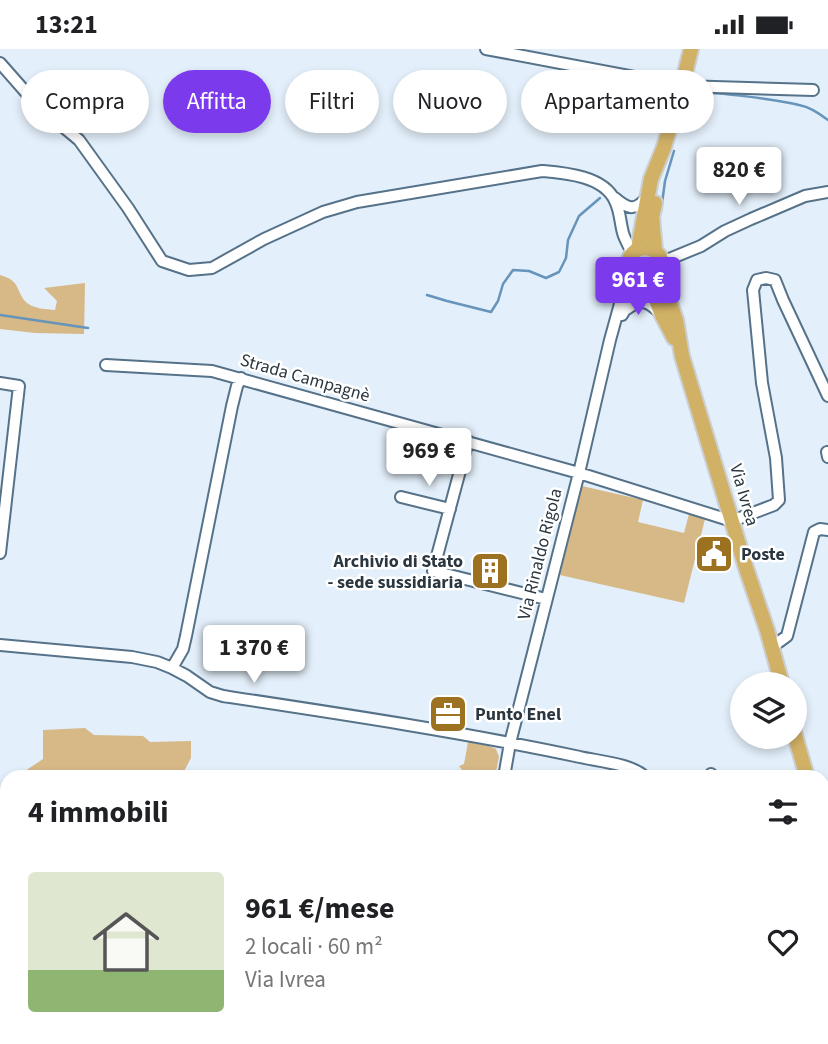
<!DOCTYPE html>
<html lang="it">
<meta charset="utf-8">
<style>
:root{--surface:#fff;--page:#f6f6f6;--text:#202124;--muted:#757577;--accent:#7c3aed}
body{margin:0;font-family:"Source Sans 3",sans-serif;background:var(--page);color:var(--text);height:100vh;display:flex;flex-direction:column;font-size:26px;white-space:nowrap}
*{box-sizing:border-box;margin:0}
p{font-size:23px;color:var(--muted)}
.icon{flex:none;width:38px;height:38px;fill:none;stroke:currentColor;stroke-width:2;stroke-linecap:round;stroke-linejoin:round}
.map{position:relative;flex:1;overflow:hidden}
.drawer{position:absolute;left:0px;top:721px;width:830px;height:275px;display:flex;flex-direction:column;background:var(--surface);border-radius:21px 21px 0 0;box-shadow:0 4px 10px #0003}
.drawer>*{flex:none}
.hud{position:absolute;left:21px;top:21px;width:788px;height:63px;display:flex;gap:14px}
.controls{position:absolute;left:730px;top:623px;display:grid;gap:14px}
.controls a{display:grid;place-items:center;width:77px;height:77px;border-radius:50%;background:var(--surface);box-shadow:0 4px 10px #0003;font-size:35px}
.price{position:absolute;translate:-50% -60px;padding:0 16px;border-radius:7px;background:#fff;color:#222;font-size:23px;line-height:46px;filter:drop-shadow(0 2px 4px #0008)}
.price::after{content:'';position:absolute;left:50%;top:42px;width:21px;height:16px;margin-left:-10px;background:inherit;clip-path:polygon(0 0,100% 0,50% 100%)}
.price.active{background:var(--accent);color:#fff}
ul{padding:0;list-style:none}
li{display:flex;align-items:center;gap:21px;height:175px;padding:0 28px}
li span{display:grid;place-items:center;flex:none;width:196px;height:140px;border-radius:7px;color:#555}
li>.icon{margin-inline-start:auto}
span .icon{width:84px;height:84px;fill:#fffc;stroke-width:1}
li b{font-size:30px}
h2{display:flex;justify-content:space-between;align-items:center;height:84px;padding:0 28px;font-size:30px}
.tag{padding:0 24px;border-radius:32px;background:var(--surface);box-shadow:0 4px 10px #0003;font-size:24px;line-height:63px}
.tag.active{background:var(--accent);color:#fff}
.status{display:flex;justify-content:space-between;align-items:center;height:49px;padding:0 35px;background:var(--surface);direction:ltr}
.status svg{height:19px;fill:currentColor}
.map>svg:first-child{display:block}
.green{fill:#d7b887}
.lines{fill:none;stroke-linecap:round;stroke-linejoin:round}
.stream{stroke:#6694ba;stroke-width:2.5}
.minor-casing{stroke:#567289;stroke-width:14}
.major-casing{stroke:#cccfd1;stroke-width:18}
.minor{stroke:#fff;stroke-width:10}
.major{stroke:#d1b166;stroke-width:14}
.labels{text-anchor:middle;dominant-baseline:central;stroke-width:5;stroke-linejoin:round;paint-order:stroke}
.street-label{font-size:18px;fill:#2a3640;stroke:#fff}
.poi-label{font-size:18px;font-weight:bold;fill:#2a3640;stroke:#fff;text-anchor:start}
</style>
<div class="status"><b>13:21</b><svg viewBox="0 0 49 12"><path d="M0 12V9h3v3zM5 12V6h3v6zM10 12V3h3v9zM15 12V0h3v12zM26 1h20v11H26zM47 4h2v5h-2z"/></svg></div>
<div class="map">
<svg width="828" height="995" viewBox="0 0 828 995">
<rect width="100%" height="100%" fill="#e3effa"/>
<path class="green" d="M 0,226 C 22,232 15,243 27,254 C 35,260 46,260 55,261 L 57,252 L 44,239 L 85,234 L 84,285 L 35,284 L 0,280 Z
M 582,437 L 643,451 L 638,473 L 684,484 L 690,461 L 706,466 L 684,554 L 560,526 Z
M 85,679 L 94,686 L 143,687 L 150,693 L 191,692 L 191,709 L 181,728 L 16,728 L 43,710 L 43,681 Z
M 468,693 L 489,697 L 496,700 L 499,708 L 495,728 L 467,728 L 459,717 L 464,715 Z
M 0,889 L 2,948 L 7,948 L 7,989 L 42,989 L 40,995 L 0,995 Z"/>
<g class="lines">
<path class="stream" d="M 685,65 C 686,59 687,49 693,45 C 703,40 784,52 799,56 C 810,58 818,64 828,71
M 661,162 L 665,132 L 674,102
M 427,246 L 447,252 L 491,263 L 498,252 L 503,235 L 513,221 L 529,222 L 546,229 L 559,223 L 566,209 L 568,191 L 579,167 L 600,149
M 0,266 L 88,279"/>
<defs>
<path id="minor" d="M 486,0 L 682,37 L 813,41
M 0,14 L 37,56 L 79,91 L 128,159 L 162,212 L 189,221 L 212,219 L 264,190 L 323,163 L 357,153 L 542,122 C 565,124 604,127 615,152 C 620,161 620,173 623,184 C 625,191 629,197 632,204
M 615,149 C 628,160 635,163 647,148
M 662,213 L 701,197 L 725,182 L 751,170 L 805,147 L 828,143
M 627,260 C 641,248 649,253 661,265
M 622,266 L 641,233
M 106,316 L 212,322 L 579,424 L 732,472 L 774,456 L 779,451 L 776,409 L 762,334 L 753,241 L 757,231 L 766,229 L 775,231 L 783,251 L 828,347
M 0,334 L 19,337 L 0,504
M 468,392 L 433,522 L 546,550
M 827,403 L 828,408
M 401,448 L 450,460
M 0,596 L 132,608 L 157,613 L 172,619 L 187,627 L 210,643 L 223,647 C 342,665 462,683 580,708 C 597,712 633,715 645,728
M 772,598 L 787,587 L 814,483 L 820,480 L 828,481
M 172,619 L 183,600 L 186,587 L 232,357 L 237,337 L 241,329
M 711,725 L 711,728
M 504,728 L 510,694 L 579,424 L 610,291 L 629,222
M 226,989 L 226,995
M 369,989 L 369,995
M 411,989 L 428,995
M 456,995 L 457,989
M 674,995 L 676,989"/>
<path id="major" d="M 655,154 L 652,168 L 655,201
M628 216a17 17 0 1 1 34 0a17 17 0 1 1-34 0Z
M 638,200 L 651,130 L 664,98 L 682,37 L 691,0
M 660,225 L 676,271 L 682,307 L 746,519 L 767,581 L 782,635
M 649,233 L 662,266 L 674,289
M 794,683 L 807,728
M 822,791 L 828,814"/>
</defs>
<use href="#minor" class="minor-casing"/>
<use href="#major" class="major-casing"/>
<use href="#minor" class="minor"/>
<use href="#major" class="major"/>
</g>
<defs>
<symbol id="civic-square" viewBox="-11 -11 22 22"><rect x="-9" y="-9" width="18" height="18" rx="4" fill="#9c7120" stroke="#fff"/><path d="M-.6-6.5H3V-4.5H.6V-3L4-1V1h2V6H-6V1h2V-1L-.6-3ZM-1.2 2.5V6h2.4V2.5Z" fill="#fff"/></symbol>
<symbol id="building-square" viewBox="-11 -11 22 22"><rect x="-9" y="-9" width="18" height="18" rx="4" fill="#9c7120" stroke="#fff"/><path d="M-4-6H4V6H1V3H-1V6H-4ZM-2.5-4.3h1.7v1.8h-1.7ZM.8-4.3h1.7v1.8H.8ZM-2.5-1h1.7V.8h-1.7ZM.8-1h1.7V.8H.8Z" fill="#fff"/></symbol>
<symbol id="office-square" viewBox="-11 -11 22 22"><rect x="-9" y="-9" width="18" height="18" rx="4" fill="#9c7120" stroke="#fff"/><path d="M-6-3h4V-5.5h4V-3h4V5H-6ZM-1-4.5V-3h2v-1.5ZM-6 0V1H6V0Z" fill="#fff"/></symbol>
</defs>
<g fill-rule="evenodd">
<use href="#civic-square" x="692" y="483" width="44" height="44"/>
<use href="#building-square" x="468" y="500" width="44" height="44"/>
<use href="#office-square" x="426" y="643" width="44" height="44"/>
</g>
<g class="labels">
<g class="street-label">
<text transform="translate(305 329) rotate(16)">Strada Campagnè</text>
<text transform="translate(744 446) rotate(74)">Via Ivrea</text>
<text transform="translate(540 505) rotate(-76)">Via Rinaldo Rigola</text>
</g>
<g class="poi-label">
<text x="741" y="505">Poste</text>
<text x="463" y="512" text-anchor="end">Archivio di Stato<tspan x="463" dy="21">- sede sussidiaria</tspan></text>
<text x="475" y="665">Punto Enel</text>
</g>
</g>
</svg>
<div class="controls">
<a><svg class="icon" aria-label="layers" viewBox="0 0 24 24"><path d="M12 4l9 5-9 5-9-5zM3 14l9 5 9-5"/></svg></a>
</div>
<b class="price" style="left:739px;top:158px">820 €</b>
<b class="price active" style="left:638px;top:268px">961 €</b>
<b class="price" style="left:429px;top:439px">969 €</b>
<b class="price" style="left:254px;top:636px">1 370 €</b>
<div class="hud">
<a class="tag">Compra</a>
<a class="tag active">Affitta</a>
<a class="tag">Filtri</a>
<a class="tag">Nuovo</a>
<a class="tag">Appartamento</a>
</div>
<section class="drawer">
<h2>4 immobili<svg class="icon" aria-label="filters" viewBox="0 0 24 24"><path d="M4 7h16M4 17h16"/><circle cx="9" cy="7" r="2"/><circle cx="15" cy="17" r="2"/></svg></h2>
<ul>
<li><span style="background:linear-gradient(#dfe7d0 70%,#8fb573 0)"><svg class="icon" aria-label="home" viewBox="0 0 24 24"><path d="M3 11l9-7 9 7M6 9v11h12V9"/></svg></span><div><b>961 €/mese</b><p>2 locali · 60 m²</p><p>Via Ivrea</p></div><svg class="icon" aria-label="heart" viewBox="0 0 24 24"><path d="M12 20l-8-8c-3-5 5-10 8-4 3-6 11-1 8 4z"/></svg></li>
</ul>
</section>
</div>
